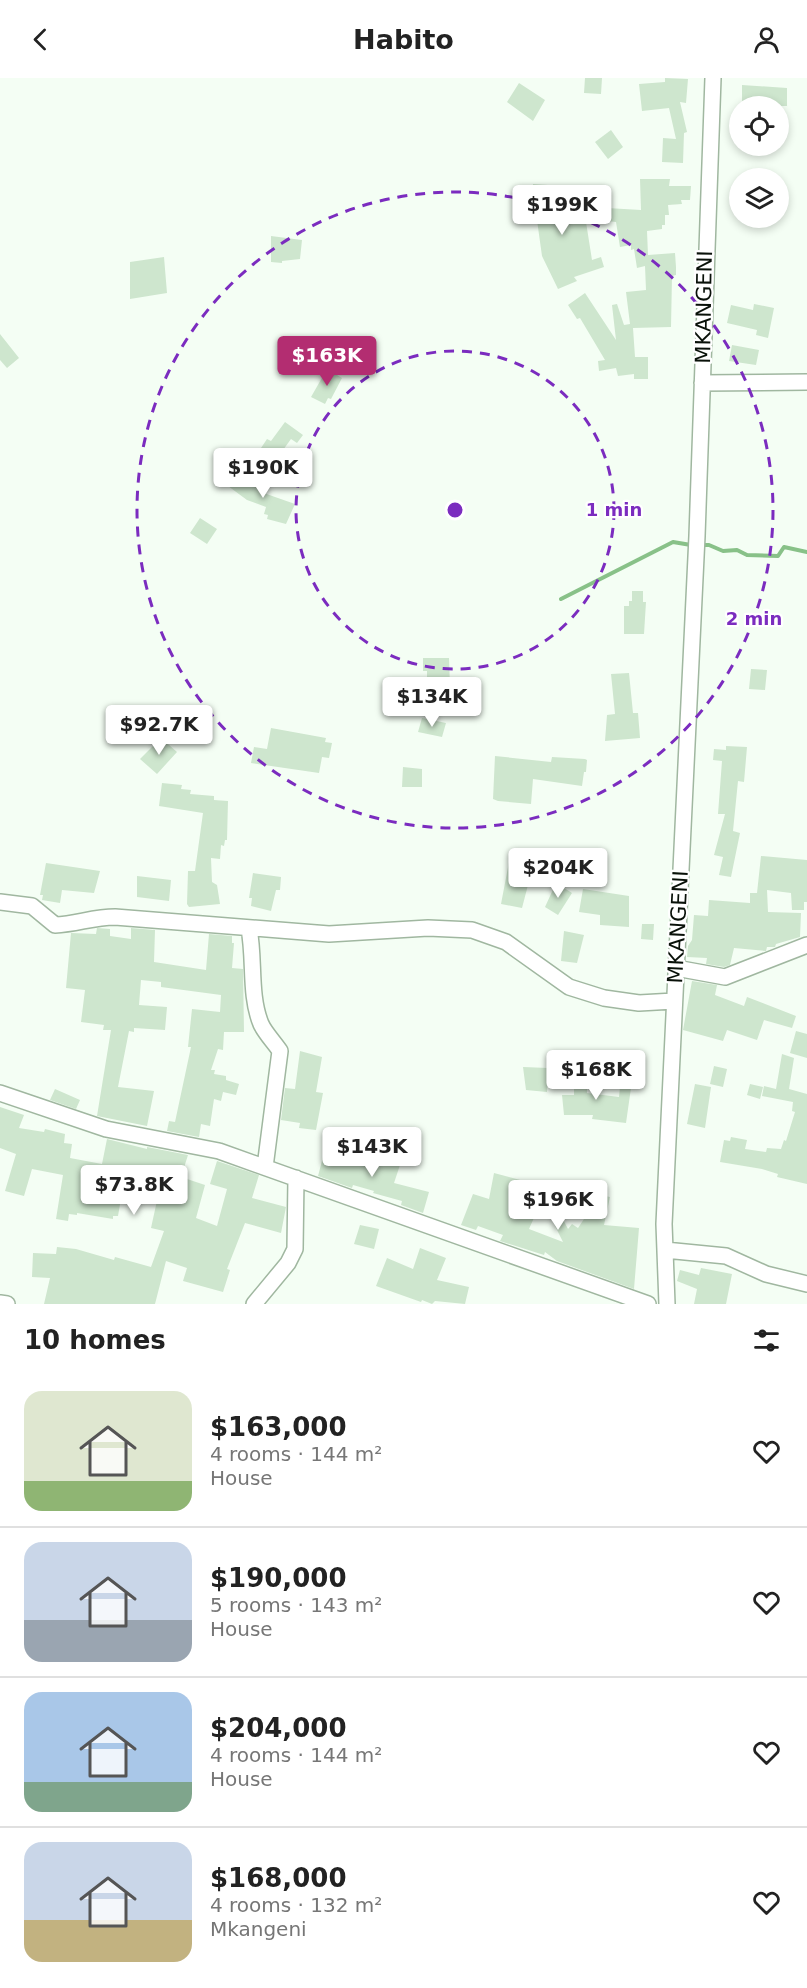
<!DOCTYPE html>
<meta charset="utf-8">
<style>
:root{--surface:#fff;--page:#f2f2f2;--text:#222;--muted:#767676;--line:#e0e0e0;--accent:#b32d71}
body{margin:0;font-family:"DejaVu Sans",sans-serif;background:var(--page);color:var(--text);height:100vh;display:flex;flex-direction:column;font-size:22px;white-space:nowrap}
*{box-sizing:border-box;margin:0}
p{font-size:20px;color:var(--muted)}
.icon{flex:none;width:33px;height:33px;fill:none;stroke:currentColor;stroke-width:2;stroke-linecap:round;stroke-linejoin:round}
.map{position:relative;height:1226px;overflow:hidden}
.sheet{display:flex;flex-direction:column;background:var(--surface);flex:1}
.sheet>*{flex:none}
.tools{position:absolute;left:729px;top:18px;display:grid;gap:12px}
.tools a{display:grid;place-items:center;width:60px;height:60px;border-radius:50%;background:var(--surface);box-shadow:0 3px 9px #0003;font-size:30px}
.price{position:absolute;translate:-50% -51px;padding:0 14px;border-radius:6px;background:#fff;color:#222;font-size:20px;line-height:39px;filter:drop-shadow(0 2px 3px #0008)}
.price::after{content:'';position:absolute;left:50%;top:36px;width:18px;height:14px;margin-left:-9px;background:inherit;clip-path:polygon(0 0,100% 0,50% 100%)}
.price.selected{background:var(--accent);color:#fff}
ul{padding:0;list-style:none}
li{display:flex;align-items:center;gap:18px;height:150px;padding:0 24px}
li+li{border-top:2px solid var(--line)}
li span{display:grid;place-items:center;flex:none;width:168px;height:120px;border-radius:18px;color:#555}
li>.icon{margin-inline-start:auto}
span .icon{width:72px;height:72px;fill:#fffc;stroke-width:1}
li b{font-size:26px}
h2{display:flex;justify-content:space-between;align-items:center;height:72px;padding:0 24px;font-size:26px}
header{display:flex;justify-content:space-between;align-items:center;height:78px;padding:0 24px;background:var(--surface);font-size:27px;font-weight:700}
.map>svg:first-child{display:block}
.lines{fill:none;stroke-linecap:round;stroke-linejoin:round}
.stream{stroke:#88c188;stroke-width:4}
.building{fill:#cee6ce}
.minor-casing{stroke:#a0b7a0;stroke-width:18}
.minor{stroke:#fff;stroke-width:15}
.ring{fill:none;stroke:#7b2cbf;stroke-width:3;stroke-dasharray:10 8}
.labels{text-anchor:middle;dominant-baseline:central;stroke-width:4.5;stroke-linejoin:round;paint-order:stroke}
.street-label{font-size:21px;fill:#091109;stroke:#fff}
.centre{fill:#7b2cbf;stroke:#fff;stroke-width:3}
.ring-label{font-size:18px;text-anchor:middle;font-weight:bold;fill:#7b2cbf;stroke:#fff;stroke-width:4.5;stroke-linejoin:round;paint-order:stroke}
</style>
<header><svg class="icon" aria-label="back" viewBox="0 0 24 24"><path d="M15 5l-7 7 7 7"/></svg>Habito<svg class="icon" aria-label="person" viewBox="0 0 24 24"><circle cx="12" cy="8" r="4"/><path d="M4 21q1-7 8-7t8 7"/></svg></header>
<div class="map">
<svg width="807" height="1226" viewBox="0 0 807 1226">
<rect width="100%" height="100%" fill="#f4fef4"/>
<g class="lines">
<path class="stream" d="M 699,467 L 709,467 L 723,473 L 737,472 L 747,477 L 778,478 L 784,469 L 807,474
M 561,521 L 673,464 L 691,467"/>
</g>
<path class="building" d="M 585,0 L 602,0 L 601,16 L 584,15 Z
M 665,0 L 688,1 L 686,25 L 680,24 L 687,54 L 684,55 L 683,85 L 662,84 L 663,60 L 676,61 L 669,30 L 642,33 L 639,6 L 665,4 Z
M 519,5 L 545,22 L 533,43 L 507,24 Z
M 742,7 L 787,10 L 787,28 L 742,28 Z
M 611,52 L 623,69 L 608,81 L 595,64 Z
M 640,101 L 670,101 L 669,108 L 691,108 L 690,122 L 681,122 L 682,126 L 668,127 L 669,137 L 665,137 L 665,147 L 662,147 L 662,151 L 647,153 L 648,177 L 675,175 L 676,189 L 676,197 L 672,198 L 671,249 L 633,250 L 635,279 L 648,279 L 648,301 L 634,301 L 634,296 L 618,298 L 616,290 L 599,293 L 598,283 L 605,282 L 580,240 L 577,241 L 568,227 L 585,215 L 616,262 L 612,227 L 617,226 L 624,247 L 630,246 L 626,214 L 646,212 L 645,188 L 637,190 L 634,171 L 631,172 L 631,167 L 620,169 L 616,144 L 607,143 L 607,130 L 641,132 Z
M 533,106 L 548,107 L 547,119 L 581,119 L 581,144 L 586,144 L 592,182 L 601,179 L 604,189 L 574,199 L 577,203 L 558,211 L 542,178 L 536,135 L 523,135 L 523,125 L 532,125 Z
M 271,158 L 302,162 L 300,181 L 282,183 L 282,185 L 271,184 Z
M 164,179 L 167,215 L 130,221 L 130,184 Z
M 754,226 L 774,230 L 768,260 L 756,257 L 757,252 L 727,245 L 731,227 L 753,232 Z
M 0,256 L 19,280 L 7,290 L 0,282 Z
M 732,267 L 759,272 L 756,287 L 729,283 Z
M 327,291 L 342,300 L 331,321 L 328,320 L 325,326 L 311,319 Z
M 285,344 L 303,357 L 297,365 L 291,361 L 278,379 L 282,381 L 275,391 L 272,389 L 270,393 L 253,382 L 267,361 L 271,363 Z
M 238,394 L 260,410 L 258,413 L 295,426 L 286,446 L 267,441 L 268,437 L 264,436 L 266,429 L 247,422 L 228,408 Z
M 200,440 L 217,451 L 207,466 L 190,455 Z
M 632,513 L 643,513 L 643,524 L 646,524 L 644,556 L 624,556 L 624,528 L 629,528 L 629,523 L 632,523 Z
M 423,580 L 449,580 L 450,609 L 427,609 L 427,593 L 423,593 Z
M 751,591 L 767,592 L 765,612 L 749,611 Z
M 629,595 L 633,635 L 638,635 L 640,660 L 605,663 L 607,637 L 615,636 L 611,596 Z
M 422,640 L 446,645 L 442,659 L 418,654 Z
M 271,650 L 326,660 L 325,664 L 332,665 L 329,680 L 322,679 L 319,695 L 251,685 L 254,669 L 267,671 Z
M 161,660 L 177,674 L 157,696 L 140,681 Z
M 726,668 L 747,669 L 744,704 L 738,703 L 733,753 L 740,755 L 731,799 L 719,797 L 723,779 L 714,777 L 725,736 L 718,736 L 722,683 L 713,682 L 714,671 L 726,672 Z
M 495,678 L 551,684 L 552,679 L 585,681 L 587,682 L 586,694 L 584,694 L 582,708 L 533,701 L 531,726 L 498,723 L 493,721 Z
M 403,689 L 422,691 L 422,709 L 402,709 Z
M 162,705 L 182,707 L 181,711 L 191,712 L 190,716 L 214,718 L 214,722 L 228,723 L 227,762 L 225,762 L 224,768 L 221,767 L 220,781 L 211,780 L 212,804 L 217,807 L 220,826 L 189,829 L 187,826 L 188,793 L 195,793 L 203,735 L 159,728 Z
M 761,778 L 807,782 L 807,824 L 804,824 L 804,832 L 792,832 L 791,815 L 767,812 L 768,834 L 801,835 L 800,859 L 776,866 L 775,869 L 767,869 L 766,873 L 734,870 L 730,887 L 724,889 L 706,886 L 707,880 L 687,879 L 688,868 L 692,862 L 694,837 L 708,838 L 709,822 L 750,825 L 750,815 L 757,815 Z
M 509,784 L 533,788 L 522,830 L 501,826 Z
M 46,785 L 100,793 L 94,815 L 62,812 L 60,825 L 42,822 L 43,817 L 40,817 Z
M 253,795 L 281,799 L 280,812 L 276,812 L 271,833 L 251,828 L 252,820 L 249,820 Z
M 137,798 L 171,802 L 169,823 L 137,819 Z
M 556,805 L 572,815 L 558,837 L 545,829 Z
M 583,811 L 629,818 L 629,849 L 600,847 L 600,837 L 579,834 Z
M 642,846 L 654,846 L 653,862 L 641,861 Z
M 97,850 L 110,851 L 110,858 L 131,861 L 131,850 L 155,852 L 154,884 L 206,892 L 209,856 L 232,858 L 232,865 L 234,865 L 232,890 L 243,891 L 244,954 L 224,954 L 223,972 L 218,971 L 211,992 L 215,992 L 214,996 L 226,998 L 226,1002 L 239,1006 L 236,1017 L 223,1014 L 221,1023 L 214,1021 L 210,1048 L 201,1046 L 199,1059 L 167,1053 L 169,1043 L 175,1044 L 191,969 L 188,969 L 192,931 L 220,934 L 221,917 L 161,909 L 161,904 L 141,902 L 139,927 L 167,929 L 165,952 L 134,950 L 134,954 L 129,953 L 118,1009 L 154,1013 L 147,1048 L 97,1038 L 111,952 L 103,952 L 104,947 L 81,944 L 85,912 L 66,910 L 71,855 L 96,856 Z
M 564,853 L 584,857 L 577,885 L 561,883 Z
M 692,903 L 717,907 L 715,917 L 744,928 L 747,919 L 796,938 L 792,950 L 764,942 L 757,962 L 727,952 L 723,963 L 683,952 Z
M 796,953 L 807,956 L 807,980 L 790,975 Z
M 300,973 L 322,979 L 316,1014 L 323,1015 L 316,1052 L 299,1050 L 300,1045 L 281,1042 L 285,1010 L 295,1011 Z
M 782,976 L 794,980 L 789,1011 L 807,1016 L 807,1106 L 777,1099 L 778,1096 L 762,1091 L 720,1084 L 724,1062 L 730,1063 L 731,1059 L 747,1062 L 745,1071 L 766,1074 L 767,1070 L 781,1071 L 784,1062 L 786,1063 L 795,1034 L 792,1033 L 793,1024 L 762,1018 L 764,1008 L 776,1011 Z
M 574,988 L 587,988 L 587,1015 L 619,1019 L 620,1009 L 631,1010 L 626,1045 L 592,1041 L 593,1037 L 564,1037 L 562,1017 L 574,1017 Z
M 714,988 L 727,991 L 723,1009 L 710,1006 Z
M 523,989 L 548,990 L 547,1014 L 526,1012 Z
M 695,1006 L 711,1009 L 705,1050 L 687,1046 Z
M 750,1006 L 763,1009 L 760,1021 L 747,1017 Z
M 55,1011 L 80,1022 L 76,1031 L 50,1022 Z
M 0,1029 L 24,1037 L 19,1050 L 44,1054 L 45,1051 L 65,1056 L 64,1065 L 72,1066 L 70,1080 L 102,1086 L 107,1061 L 147,1071 L 147,1069 L 188,1077 L 181,1099 L 205,1107 L 196,1140 L 217,1148 L 227,1111 L 210,1106 L 217,1083 L 259,1097 L 252,1120 L 286,1129 L 281,1155 L 245,1145 L 227,1191 L 230,1192 L 223,1214 L 183,1203 L 187,1190 L 166,1183 L 155,1226 L 44,1226 L 50,1200 L 32,1199 L 33,1175 L 56,1176 L 57,1169 L 76,1171 L 114,1182 L 115,1179 L 151,1189 L 164,1153 L 151,1150 L 158,1118 L 152,1116 L 154,1112 L 124,1103 L 118,1138 L 113,1138 L 113,1141 L 77,1135 L 77,1137 L 69,1136 L 68,1143 L 56,1141 L 63,1097 L 32,1091 L 24,1118 L 5,1113 L 16,1076 L 0,1070 Z
M 359,1071 L 369,1073 L 368,1078 L 400,1087 L 394,1105 L 429,1114 L 423,1135 L 401,1127 L 402,1123 L 373,1115 L 374,1113 L 353,1107 L 352,1110 L 318,1098 L 323,1079 L 330,1080 L 331,1076 L 356,1082 Z
M 494,1095 L 524,1103 L 522,1116 L 541,1124 L 529,1151 L 563,1164 L 544,1126 L 547,1110 L 568,1151 L 572,1146 L 578,1150 L 586,1138 L 591,1115 L 610,1119 L 604,1147 L 639,1150 L 634,1211 L 557,1183 L 545,1174 L 544,1177 L 500,1163 L 503,1157 L 478,1148 L 476,1152 L 461,1147 L 473,1116 L 489,1121 Z
M 360,1147 L 379,1151 L 374,1171 L 354,1166 Z
M 420,1170 L 446,1180 L 437,1202 L 469,1209 L 465,1226 L 435,1223 L 432,1226 L 422,1222 L 421,1224 L 376,1208 L 387,1180 L 413,1191 Z
M 701,1190 L 732,1196 L 726,1226 L 694,1226 L 697,1211 L 677,1203 L 680,1192 L 699,1197 Z"/>
<g class="lines">
<defs>
<path id="minor" d="M 702,305 L 807,304
M 0,824 L 32,828 L 55,847 C 77,846 93,839 115,839 L 329,856 L 428,850 L 472,852 L 506,864 L 569,909 L 604,920 L 639,925 L 674,923
M 249,851 C 255,881 249,917 261,946 C 265,955 274,964 280,973 L 265,1089
M 676,890 L 725,899 L 807,867
M 0,1015 L 106,1051 L 219,1073 L 648,1226
M 665,1172 L 726,1178 L 766,1196 L 807,1206
M 0,1225 L 7,1226
M 254,1226 L 288,1185 L 295,1171 L 296,1100
M 667,1226 L 664,1146 L 697,458 L 713,0"/>
</defs>
<use href="#minor" class="minor-casing"/>
<use href="#minor" class="minor"/>
</g>
<g class="ring">
<circle cx="455" cy="432" r="159"/>
<circle cx="455" cy="432" r="318"/>
</g>
<g class="labels">
<g class="street-label">
<text transform="translate(704 229) rotate(-89)">MKANGENI</text>
<text transform="translate(678 849) rotate(-87)">MKANGENI</text>
</g>
</g>
<circle cx="455" cy="432" r="9" class="centre"/>
<g class="ring-label">
<text x="614" y="438">1 min</text>
<text x="754" y="547">2 min</text>
</g>
</svg>
<div class="tools">
<a><svg class="icon" aria-label="locate" viewBox="0 0 24 24"><circle cx="12" cy="12" r="6"/><path d="M12 2v4M12 18v4M2 12h4M18 12h4"/></svg></a>
<a><svg class="icon" aria-label="layers" viewBox="0 0 24 24"><path d="M12 4l9 5-9 5-9-5zM3 14l9 5 9-5"/></svg></a>
</div>
<b class="price" style="left:562px;top:158px">$199K</b>
<b class="price selected" style="left:327px;top:309px">$163K</b>
<b class="price" style="left:263px;top:421px">$190K</b>
<b class="price" style="left:432px;top:650px">$134K</b>
<b class="price" style="left:159px;top:678px">$92.7K</b>
<b class="price" style="left:558px;top:821px">$204K</b>
<b class="price" style="left:596px;top:1023px">$168K</b>
<b class="price" style="left:372px;top:1100px">$143K</b>
<b class="price" style="left:134px;top:1138px">$73.8K</b>
<b class="price" style="left:558px;top:1153px">$196K</b>
</div>
<section class="sheet">
<h2>10 homes<svg class="icon" aria-label="filters" viewBox="0 0 24 24"><path d="M4 7h16M4 17h16"/><circle cx="9" cy="7" r="2"/><circle cx="15" cy="17" r="2"/></svg></h2>
<ul>
<li><span style="background:linear-gradient(#dfe7d0 75%,#8fb573 0)"><svg class="icon" aria-label="home" viewBox="0 0 24 24"><path d="M3 11l9-7 9 7M6 9v11h12V9"/></svg></span><div><b>$163,000</b><p>4 rooms · 144 m²</p><p>House</p></div><svg class="icon" aria-label="heart" viewBox="0 0 24 24"><path d="M12 20l-8-8c-3-5 5-10 8-4 3-6 11-1 8 4z"/></svg></li>
<li><span style="background:linear-gradient(#c9d6e8 65%,#9aa5b1 0)"><svg class="icon" aria-label="home" viewBox="0 0 24 24"><path d="M3 11l9-7 9 7M6 9v11h12V9"/></svg></span><div><b>$190,000</b><p>5 rooms · 143 m²</p><p>House</p></div><svg class="icon" aria-label="heart" viewBox="0 0 24 24"><path d="M12 20l-8-8c-3-5 5-10 8-4 3-6 11-1 8 4z"/></svg></li>
<li><span style="background:linear-gradient(#a9c7e8 75%,#7fa58c 0)"><svg class="icon" aria-label="home" viewBox="0 0 24 24"><path d="M3 11l9-7 9 7M6 9v11h12V9"/></svg></span><div><b>$204,000</b><p>4 rooms · 144 m²</p><p>House</p></div><svg class="icon" aria-label="heart" viewBox="0 0 24 24"><path d="M12 20l-8-8c-3-5 5-10 8-4 3-6 11-1 8 4z"/></svg></li>
<li><span style="background:linear-gradient(#c9d6e8 65%,#c2b280 0)"><svg class="icon" aria-label="home" viewBox="0 0 24 24"><path d="M3 11l9-7 9 7M6 9v11h12V9"/></svg></span><div><b>$168,000</b><p>4 rooms · 132 m²</p><p>Mkangeni</p></div><svg class="icon" aria-label="heart" viewBox="0 0 24 24"><path d="M12 20l-8-8c-3-5 5-10 8-4 3-6 11-1 8 4z"/></svg></li>
</ul>
</section>
